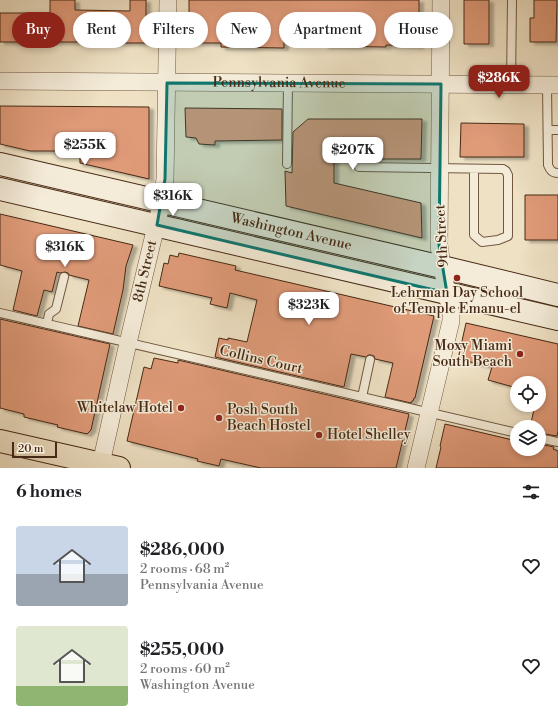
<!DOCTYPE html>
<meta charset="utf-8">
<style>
:root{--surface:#fff;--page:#f2f2f2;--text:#202124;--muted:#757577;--accent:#8f2418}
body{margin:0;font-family:"Libre Bodoni",serif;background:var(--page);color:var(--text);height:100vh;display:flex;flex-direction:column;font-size:15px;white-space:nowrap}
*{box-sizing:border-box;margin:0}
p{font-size:13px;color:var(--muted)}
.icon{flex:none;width:22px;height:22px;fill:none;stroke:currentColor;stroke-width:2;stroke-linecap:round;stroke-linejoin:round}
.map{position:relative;height:468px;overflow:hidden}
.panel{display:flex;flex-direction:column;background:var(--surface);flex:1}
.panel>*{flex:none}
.guide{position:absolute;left:12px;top:12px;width:534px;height:36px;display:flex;gap:8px}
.buttons{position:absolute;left:510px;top:376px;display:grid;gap:8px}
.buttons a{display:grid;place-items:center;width:36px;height:36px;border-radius:50%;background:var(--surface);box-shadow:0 2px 6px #0003;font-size:20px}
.scale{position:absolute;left:12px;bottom:10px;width:45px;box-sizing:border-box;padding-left:4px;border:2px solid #472a15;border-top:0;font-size:11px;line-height:14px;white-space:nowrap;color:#472a15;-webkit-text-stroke:3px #f4ecd9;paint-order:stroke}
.price{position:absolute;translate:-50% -34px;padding:0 9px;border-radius:8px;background:#fff;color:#222;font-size:13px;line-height:26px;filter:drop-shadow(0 1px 2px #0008)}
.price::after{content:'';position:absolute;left:50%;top:24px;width:12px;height:9px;margin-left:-6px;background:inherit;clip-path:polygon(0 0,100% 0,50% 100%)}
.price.selected{background:var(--accent);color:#fff}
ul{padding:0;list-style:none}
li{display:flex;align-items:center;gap:12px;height:100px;padding:0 16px}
li span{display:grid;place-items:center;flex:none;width:112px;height:80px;border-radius:4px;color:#555}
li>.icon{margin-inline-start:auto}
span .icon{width:48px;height:48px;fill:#fffc;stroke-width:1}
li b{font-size:17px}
h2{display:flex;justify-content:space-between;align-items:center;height:48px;padding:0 16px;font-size:17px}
.tag{padding:0 14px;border-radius:18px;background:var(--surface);box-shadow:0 2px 6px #0003;font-size:14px;line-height:36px}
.tag.selected{background:var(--accent);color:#fff}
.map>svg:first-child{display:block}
.building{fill:#df9a78;stroke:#472a15;filter:url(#shadow)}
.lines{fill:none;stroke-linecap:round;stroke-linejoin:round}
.lane-casing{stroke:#715841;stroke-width:10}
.street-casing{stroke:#715841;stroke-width:18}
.secondary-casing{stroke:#472a15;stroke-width:24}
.primary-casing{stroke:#472a15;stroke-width:24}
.lane{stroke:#f4ecd9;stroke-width:8}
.street{stroke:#f4ecd9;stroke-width:17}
.secondary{stroke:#f4ecd9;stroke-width:22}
.primary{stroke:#eee1c4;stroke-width:22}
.marked{fill:#0f766e;fill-opacity:0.2;stroke:#0f766e;stroke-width:3;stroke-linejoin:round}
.poi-dot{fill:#8f2418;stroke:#f4ecd9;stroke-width:1.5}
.labels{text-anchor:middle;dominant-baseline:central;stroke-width:3;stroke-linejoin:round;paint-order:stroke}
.street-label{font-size:14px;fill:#472a15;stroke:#f4ecd9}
.poi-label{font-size:14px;fill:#472a15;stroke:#f4ecd9;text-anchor:end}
</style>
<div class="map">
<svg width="558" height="468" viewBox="0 0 558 468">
<defs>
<filter id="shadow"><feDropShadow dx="4.5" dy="2.5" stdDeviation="1" flood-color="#0004"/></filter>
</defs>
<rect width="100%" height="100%" fill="#eee1c4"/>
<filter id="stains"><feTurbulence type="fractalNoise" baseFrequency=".005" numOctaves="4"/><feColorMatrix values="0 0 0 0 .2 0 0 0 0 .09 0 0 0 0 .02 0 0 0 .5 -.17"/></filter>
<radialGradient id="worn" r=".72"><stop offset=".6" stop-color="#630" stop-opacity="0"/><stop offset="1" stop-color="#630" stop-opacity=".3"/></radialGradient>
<path class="building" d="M 50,0 L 75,0 L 75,10 L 130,11 L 130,0 L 146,0 L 146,43 L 90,43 L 90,42 L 0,42 L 0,13 L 50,13 Z
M 189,0 L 419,0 L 419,46 L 386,45 L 386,47 L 324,46 L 324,36 L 284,36 L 284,48 L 221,47 L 221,43 L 189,43 Z
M 464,0 L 489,0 L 489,44 L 464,44 Z
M 534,0 L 557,0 L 556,42 L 530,42 L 530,18 L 534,18 Z
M 0,106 L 149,107 L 149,179 L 80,163 L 80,151 L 30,151 L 0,144 Z
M 185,108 L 282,109 L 282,140 L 215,141 L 215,145 L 199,144 L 196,138 L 186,137 Z
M 308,119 L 422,119 L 421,159 L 334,159 L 334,183 L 421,203 L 422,238 L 286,206 L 285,171 L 292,173 L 293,132 Z
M 461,123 L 524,124 L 524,157 L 460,157 Z
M 525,195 L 558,195 L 558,240 L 525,240 Z
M 0,214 L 133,245 L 126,266 L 123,290 L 113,334 L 78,326 L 89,280 L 69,275 L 68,273 L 65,272 L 60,273 L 57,272 L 52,292 L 44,290 L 37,316 L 13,310 L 22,271 L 0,265 Z
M 179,253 L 236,266 L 235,270 L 434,316 L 415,398 L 414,398 L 413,401 L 412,401 L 411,403 L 385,397 L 393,363 L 375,359 L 374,356 L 371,355 L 368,355 L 366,357 L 351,354 L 344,387 L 215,357 L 219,338 L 228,340 L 228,338 L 247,342 L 257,300 L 230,293 L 227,308 L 210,304 L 212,298 L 159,286 L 164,263 L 168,264 L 170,255 L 178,257 Z
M 0,319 L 110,344 L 91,430 L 87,434 L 57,427 L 58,425 L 24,417 L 24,414 L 0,408 Z
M 466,323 L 558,344 L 558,431 L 557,436 L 539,433 L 539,427 L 530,427 L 535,405 L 539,405 L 539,383 L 517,383 L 517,388 L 488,380 L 492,367 L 458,359 Z
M 154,358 L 178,363 L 178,360 L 409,414 L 396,468 L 261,468 L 221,459 L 219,466 L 197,461 L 198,459 L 127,441 L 144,367 L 151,369 Z
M 445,424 L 517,441 L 517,449 L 539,449 L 539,444 L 554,447 L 553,449 L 558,451 L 558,468 L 436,468 L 441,447 L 440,446 Z"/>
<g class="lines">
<defs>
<path id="lane" d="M 511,85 L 512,0
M 547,85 L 548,165 C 550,170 552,173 558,173
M 548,130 L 558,130
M 287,164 L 288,83
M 359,167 C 407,168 455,168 503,169 L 506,171 L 508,175 L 508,236 L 498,240 L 482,242 L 474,235 L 474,169
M 0,313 L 517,433
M 47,324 L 49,314 L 56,309 L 64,277
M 362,397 L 370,360
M 539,438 L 558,442"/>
<g id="street">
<path id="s1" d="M 0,81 L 558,85"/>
<path id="s2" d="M 100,468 L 128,343 L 162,201 L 165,179 L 168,0"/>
<path d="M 416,468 L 451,321 L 451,314 L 442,267 L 439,245 L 441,0"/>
</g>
<g id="secondary">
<path id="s3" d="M 0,164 L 442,267 L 558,295"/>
<path d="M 0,189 L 558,319"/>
</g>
<path id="primary" d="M 0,441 L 119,468"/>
</defs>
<use href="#lane" class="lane-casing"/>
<use href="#street" class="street-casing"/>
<use href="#secondary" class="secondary-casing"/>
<use href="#primary" class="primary-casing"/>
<use href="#lane" class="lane"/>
<use href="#street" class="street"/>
<use href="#secondary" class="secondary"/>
<use href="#primary" class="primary"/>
</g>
<path class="marked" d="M 167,83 L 441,84 L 439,245 L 447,293 L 157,225 L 165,179 Z"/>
<g class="poi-dot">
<circle cx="457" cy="278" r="4"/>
<circle cx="520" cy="354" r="4"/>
<circle cx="181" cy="408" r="4"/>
<circle cx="219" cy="418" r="4"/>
<circle cx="319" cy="435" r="4"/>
</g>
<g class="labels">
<g class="street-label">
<text stroke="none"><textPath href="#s1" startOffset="279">Pennsylvania Avenue</textPath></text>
<text stroke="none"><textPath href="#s3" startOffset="299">Washington Avenue</textPath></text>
<text transform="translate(442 236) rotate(-93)">9th Street</text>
<text stroke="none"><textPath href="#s2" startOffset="202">8th Street</textPath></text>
<text transform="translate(261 360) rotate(13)">Collins Court</text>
</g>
<g class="poi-label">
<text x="457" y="293" text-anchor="middle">Lehrman Day School<tspan x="457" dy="16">of Temple Emanu-el</tspan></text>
<text x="512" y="346">Moxy Miami<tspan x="512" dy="16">South Beach</tspan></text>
<text x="173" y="408">Whitelaw Hotel</text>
<text x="227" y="410" text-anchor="start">Posh South<tspan x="227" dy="16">Beach Hostel</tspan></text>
<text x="327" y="435" text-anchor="start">Hotel Shelley</text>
</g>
</g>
<rect width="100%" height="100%" filter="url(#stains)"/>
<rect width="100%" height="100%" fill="url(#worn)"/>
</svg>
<div class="buttons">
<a><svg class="icon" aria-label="locate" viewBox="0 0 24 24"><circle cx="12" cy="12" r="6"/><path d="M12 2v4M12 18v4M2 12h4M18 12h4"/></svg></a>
<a><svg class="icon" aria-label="layers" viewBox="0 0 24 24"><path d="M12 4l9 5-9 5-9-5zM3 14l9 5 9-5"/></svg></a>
</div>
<div class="scale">20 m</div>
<b class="price selected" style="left:499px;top:99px">$286K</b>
<b class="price" style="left:85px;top:166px">$255K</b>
<b class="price" style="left:353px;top:171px">$207K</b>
<b class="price" style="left:173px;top:217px">$316K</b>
<b class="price" style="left:65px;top:268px">$316K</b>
<b class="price" style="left:309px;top:326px">$323K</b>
<div class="guide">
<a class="tag selected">Buy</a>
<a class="tag">Rent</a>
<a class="tag">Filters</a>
<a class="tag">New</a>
<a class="tag">Apartment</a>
<a class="tag">House</a>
</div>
</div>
<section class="panel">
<h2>6 homes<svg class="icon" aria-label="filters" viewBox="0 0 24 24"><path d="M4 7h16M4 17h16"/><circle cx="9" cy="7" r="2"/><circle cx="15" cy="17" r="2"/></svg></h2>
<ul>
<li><span style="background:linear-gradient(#c9d6e8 60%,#9aa5b1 0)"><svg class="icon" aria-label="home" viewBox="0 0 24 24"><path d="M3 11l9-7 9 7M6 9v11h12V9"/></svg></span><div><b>$286,000</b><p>2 rooms · 68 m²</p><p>Pennsylvania Avenue</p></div><svg class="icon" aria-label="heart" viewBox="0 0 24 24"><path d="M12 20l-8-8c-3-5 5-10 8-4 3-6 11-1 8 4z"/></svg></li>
<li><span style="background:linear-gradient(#dfe7d0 75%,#8fb573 0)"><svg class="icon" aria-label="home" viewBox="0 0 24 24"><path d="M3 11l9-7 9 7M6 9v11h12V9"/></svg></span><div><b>$255,000</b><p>2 rooms · 60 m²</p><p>Washington Avenue</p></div><svg class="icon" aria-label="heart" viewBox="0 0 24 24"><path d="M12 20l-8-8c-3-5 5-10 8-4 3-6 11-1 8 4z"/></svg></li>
</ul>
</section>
